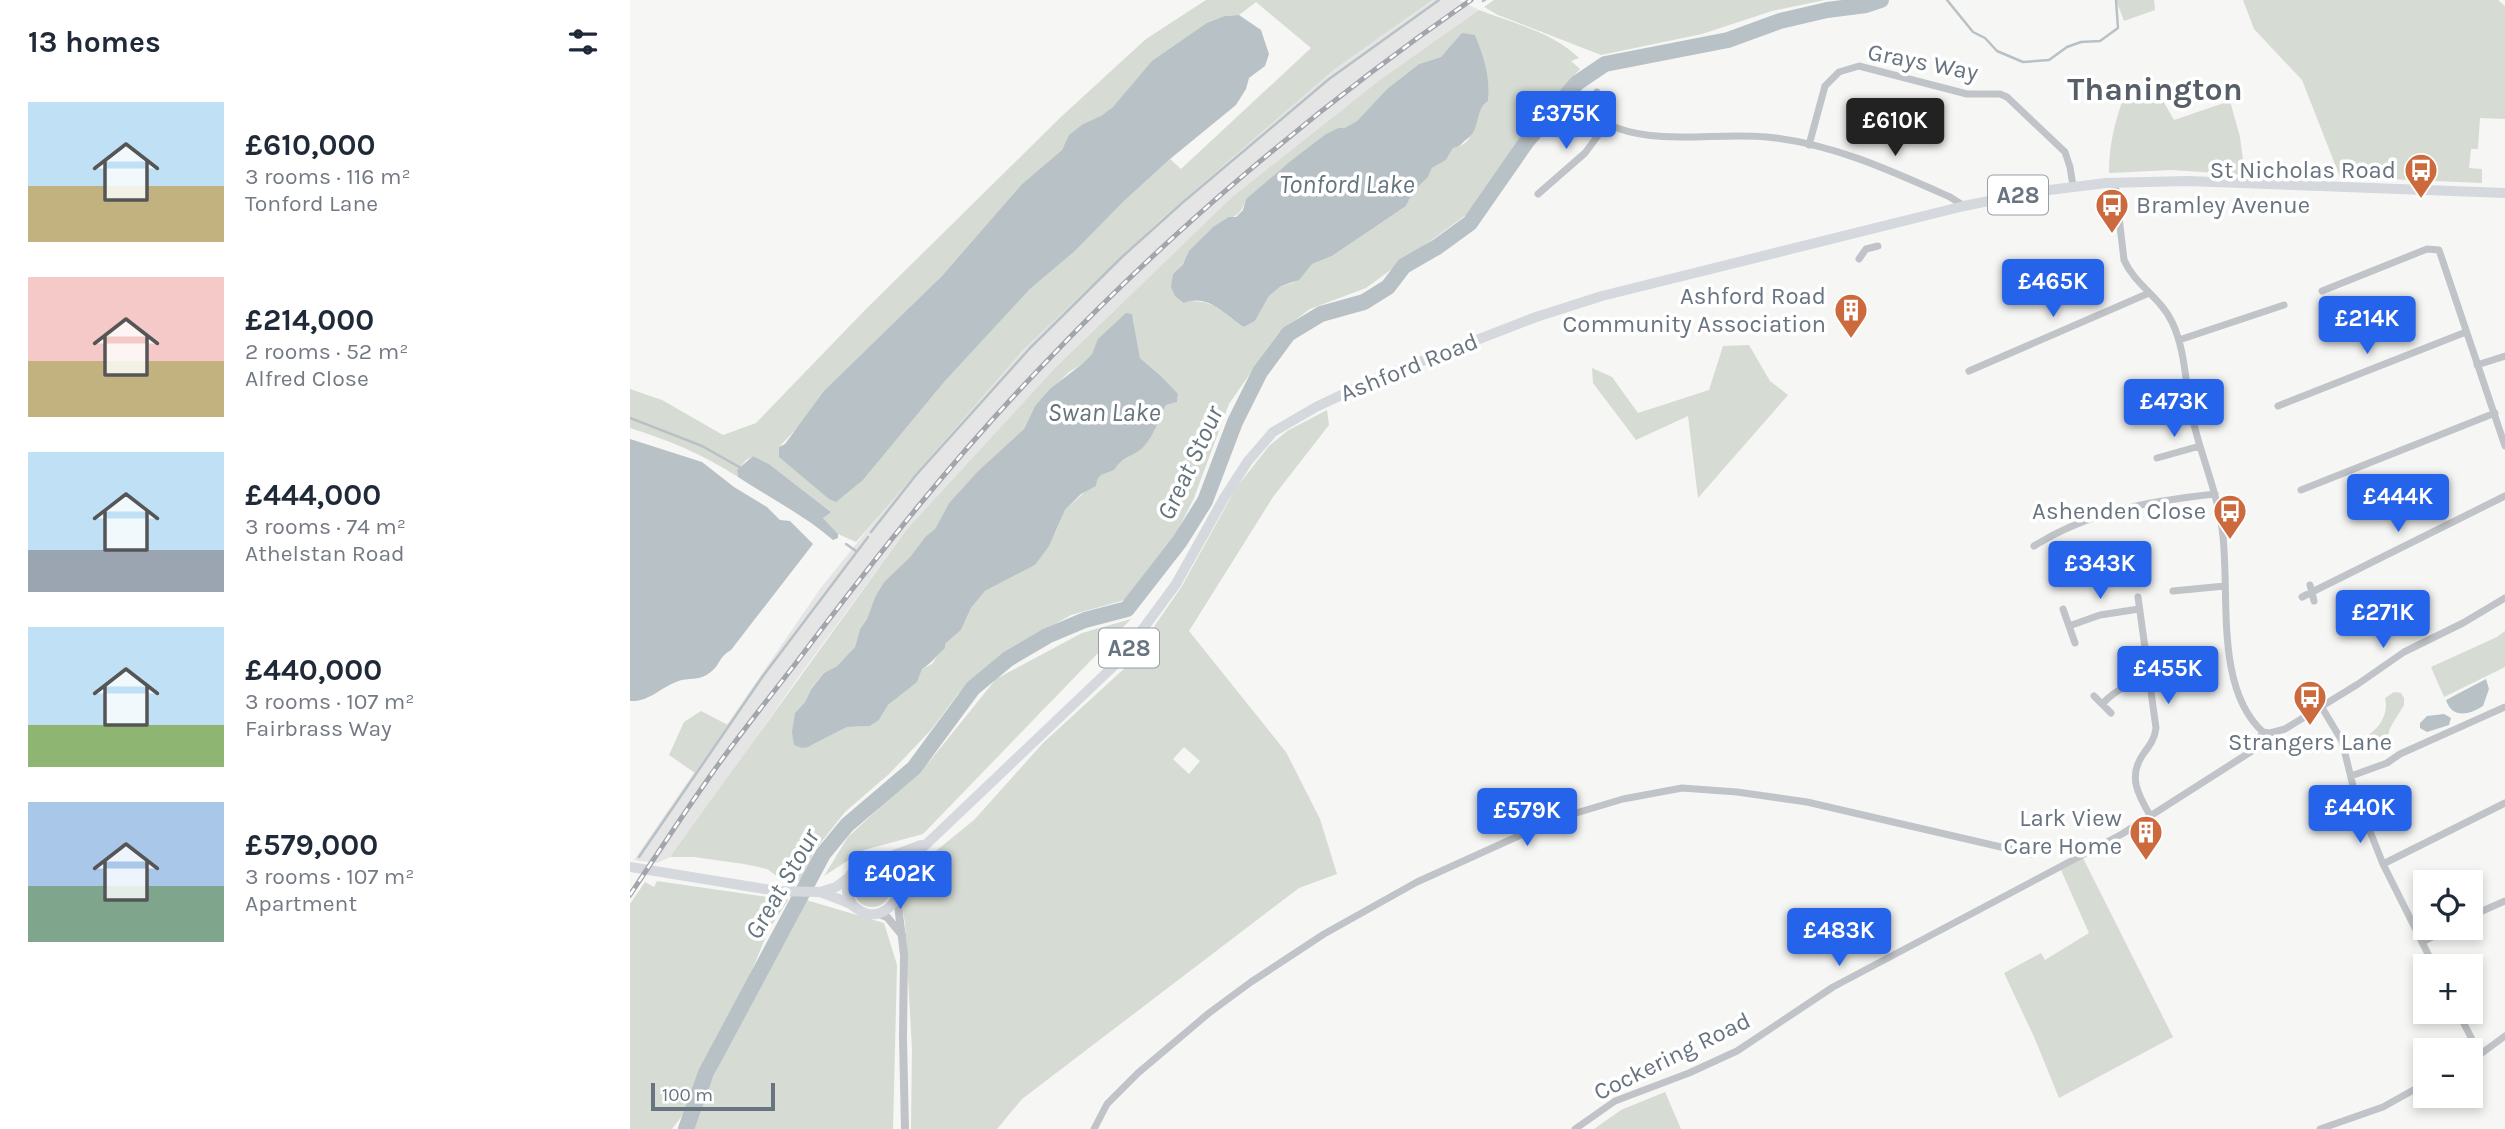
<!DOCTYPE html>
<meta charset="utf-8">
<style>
:root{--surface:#fff;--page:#f6f6f7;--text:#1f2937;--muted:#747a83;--accent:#2563eb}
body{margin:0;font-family:Karla,sans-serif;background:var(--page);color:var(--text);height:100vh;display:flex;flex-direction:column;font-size:26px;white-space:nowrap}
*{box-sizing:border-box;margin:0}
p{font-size:23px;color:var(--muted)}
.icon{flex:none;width:38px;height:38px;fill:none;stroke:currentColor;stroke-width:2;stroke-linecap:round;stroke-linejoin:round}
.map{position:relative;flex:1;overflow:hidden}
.sheet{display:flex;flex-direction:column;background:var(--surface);width:630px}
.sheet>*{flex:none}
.buttons{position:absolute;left:1783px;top:870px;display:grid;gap:14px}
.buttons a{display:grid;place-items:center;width:70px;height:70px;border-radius:0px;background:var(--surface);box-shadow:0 4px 10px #0003;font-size:35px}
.scale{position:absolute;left:21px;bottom:18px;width:124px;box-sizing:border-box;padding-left:7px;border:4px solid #697481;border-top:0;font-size:19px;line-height:24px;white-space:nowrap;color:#697481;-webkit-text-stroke:5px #fff;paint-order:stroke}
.price{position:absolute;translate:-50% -60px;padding:0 16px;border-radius:7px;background:var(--accent);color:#fff;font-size:23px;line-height:46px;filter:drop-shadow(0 2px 4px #0008)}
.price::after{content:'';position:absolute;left:50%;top:42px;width:21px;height:16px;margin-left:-10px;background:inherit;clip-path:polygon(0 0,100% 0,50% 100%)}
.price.selected{background:#222;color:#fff}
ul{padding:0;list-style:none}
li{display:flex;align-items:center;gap:21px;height:175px;padding:0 28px}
li span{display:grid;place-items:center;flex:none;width:196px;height:140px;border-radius:0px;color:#555}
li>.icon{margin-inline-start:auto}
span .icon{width:84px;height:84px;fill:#fffc;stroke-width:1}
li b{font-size:30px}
h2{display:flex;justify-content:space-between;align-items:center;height:84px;padding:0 28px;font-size:30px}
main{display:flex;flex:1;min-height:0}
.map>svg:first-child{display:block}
.built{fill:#e4e5e4}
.green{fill:#d6dbd3;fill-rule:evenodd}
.water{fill:#b8c1c5}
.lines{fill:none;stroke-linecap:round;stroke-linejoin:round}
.stream{stroke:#b8c1c5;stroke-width:2.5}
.river{stroke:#b8c1c5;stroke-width:16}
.minor{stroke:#c0c3c7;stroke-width:7}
.tertiary{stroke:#c0c3c7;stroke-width:8}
.trunk{stroke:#d5d8dc;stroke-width:10}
.rail-casing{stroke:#a2a6ac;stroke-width:5}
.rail{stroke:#fff;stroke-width:2.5;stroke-dasharray:8;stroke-linecap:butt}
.labels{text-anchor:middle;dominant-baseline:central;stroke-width:7;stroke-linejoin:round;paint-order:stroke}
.shield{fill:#fff;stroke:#969ea7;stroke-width:2}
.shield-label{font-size:23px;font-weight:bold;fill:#697481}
.street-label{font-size:24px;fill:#697481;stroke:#fff}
.poi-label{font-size:24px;fill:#697481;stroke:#fff;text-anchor:end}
.water-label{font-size:26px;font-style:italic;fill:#65757d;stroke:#fff}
.district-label{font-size:32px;font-weight:bold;fill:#565e67;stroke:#fff}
</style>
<main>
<section class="sheet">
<h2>13 homes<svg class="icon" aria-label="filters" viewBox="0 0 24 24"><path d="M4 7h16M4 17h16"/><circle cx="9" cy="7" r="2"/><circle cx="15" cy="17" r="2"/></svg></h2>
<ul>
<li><span style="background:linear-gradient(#bfe0f5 60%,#c2b280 0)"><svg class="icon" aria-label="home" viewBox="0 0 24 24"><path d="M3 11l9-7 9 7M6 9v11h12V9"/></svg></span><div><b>£610,000</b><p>3 rooms · 116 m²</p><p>Tonford Lane</p></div></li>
<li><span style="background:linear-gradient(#f6c9c9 60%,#c2b280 0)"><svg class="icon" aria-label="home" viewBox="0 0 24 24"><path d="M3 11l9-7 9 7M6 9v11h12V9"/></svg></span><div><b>£214,000</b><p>2 rooms · 52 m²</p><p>Alfred Close</p></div></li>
<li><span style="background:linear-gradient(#bfe0f5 70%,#9aa5b1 0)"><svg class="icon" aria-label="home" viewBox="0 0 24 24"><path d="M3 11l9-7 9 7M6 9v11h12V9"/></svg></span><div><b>£444,000</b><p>3 rooms · 74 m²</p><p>Athelstan Road</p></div></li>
<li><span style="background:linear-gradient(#bfe0f5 70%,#8fb573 0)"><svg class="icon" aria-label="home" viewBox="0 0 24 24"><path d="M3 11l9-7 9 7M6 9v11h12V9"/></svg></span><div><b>£440,000</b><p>3 rooms · 107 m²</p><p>Fairbrass Way</p></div></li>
<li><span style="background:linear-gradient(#a9c7e8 60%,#7fa58c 0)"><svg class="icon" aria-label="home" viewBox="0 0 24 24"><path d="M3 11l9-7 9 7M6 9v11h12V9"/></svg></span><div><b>£579,000</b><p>3 rooms · 107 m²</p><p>Apartment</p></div></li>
</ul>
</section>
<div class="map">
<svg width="1875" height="1129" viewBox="0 0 1875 1129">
<rect width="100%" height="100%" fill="#f6f6f4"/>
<path class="built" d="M 777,0 L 829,0 L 849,10 L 751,79 L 602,197 L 426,367 L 277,529 L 170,675 L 51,845 L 40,857 L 27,863 L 4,860 L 190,589 L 283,473 L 395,348 L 432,309 L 551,201 L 705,69 L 783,13 Z"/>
<path class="green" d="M 576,0 L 802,0 L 705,69 L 530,220 L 395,348 L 226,542 L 208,534 L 193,518 L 200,511 L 139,464 L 123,456 L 116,460 L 107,471 L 108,477 C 74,455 39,440 0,428 L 0,389 L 32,400 L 93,435 L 126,423 L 235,310 L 432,116 L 516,39 ZM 626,2 L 681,48 L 551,169 L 540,159 L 493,202 L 445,251 L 400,289 L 315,381 L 233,480 L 149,447 L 311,277 L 392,184 L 432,150 L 440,135 L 453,124 L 472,116 L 595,16 L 609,15 Z
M 864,0 L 1195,0 L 1142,11 L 1072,34 L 971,55 L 868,15 L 854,7 Z
M 1486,0 L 1524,0 L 1525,10 L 1494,21 Z
M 1613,0 L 1868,0 L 1875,6 L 1875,119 L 1850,118 L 1848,149 L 1841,149 L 1839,168 L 1852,169 L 1852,183 L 1710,177 L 1672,80 L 1624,29 Z
M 849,10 C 882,23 923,32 949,58 L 941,61 L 950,69 L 909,115 L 897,134 L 836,215 L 736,288 L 680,309 L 649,332 L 599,404 L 564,498 L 542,542 L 502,598 L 441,615 L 374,653 L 328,694 L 301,730 L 259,774 L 215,812 L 185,850 L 171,881 L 154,881 L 137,869 L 114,864 L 64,857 L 40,857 L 277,529 L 426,367 L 602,197 L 751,79 ZM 845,35 C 854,56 861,79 858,101 C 841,113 850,144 823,148 L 816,160 L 802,168 L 798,177 L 783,192 L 776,206 L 702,256 L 682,264 L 663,283 L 651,286 L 639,296 L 625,321 L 614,327 C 593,315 588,301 561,301 L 543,274 C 557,261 570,237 584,227 C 600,216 610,220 616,199 L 696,134 L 708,128 L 715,129 L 727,121 L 757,89 L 789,64 L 811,57 L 821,47 ZM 502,314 L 510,358 L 533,378 L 548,395 L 547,402 L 536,405 L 519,440 L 499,457 L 489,462 L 480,472 L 470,473 L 458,489 L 435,510 L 425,533 L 405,565 L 355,591 L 341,608 L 331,630 L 315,644 L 302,664 L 292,669 L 286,682 L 258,705 L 249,720 L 240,726 L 217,727 L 184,744 L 172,748 L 165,713 L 175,702 L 181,688 L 194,673 L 207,666 L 225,647 L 230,629 L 237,619 L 245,597 L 254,582 L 280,557 L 296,536 L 305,529 L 319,503 L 348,471 L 394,429 L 405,406 L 439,372 L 452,364 L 462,354 L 469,339 Z
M 1493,99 L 1532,99 L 1544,120 L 1600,101 L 1610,137 L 1615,175 L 1542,170 L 1479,173 C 1479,146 1484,125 1493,99 Z
M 1119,345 L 1140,381 L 1158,395 L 1068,498 L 1058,416 L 1006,440 L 963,383 L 962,368 L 982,377 L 1008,413 L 1079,390 L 1093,346 Z
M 697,410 L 699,425 L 643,497 L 559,631 L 656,752 L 690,819 L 707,874 L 669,888 L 392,1099 L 367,1129 L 281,1129 L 282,1049 L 275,923 L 271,901 L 280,872 L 344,820 L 413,743 L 497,666 L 552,586 L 606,488 L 639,446 L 657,431 ZM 554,747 L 570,761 L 559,774 L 543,759 Z
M 501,619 L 293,834 L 234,850 L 194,876 L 218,837 L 299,762 L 366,679 L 452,633 Z
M 1875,631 L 1875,667 L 1814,697 L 1801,667 L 1867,637 Z
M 1764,692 L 1771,693 L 1774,698 L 1774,705 L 1760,728 L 1756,743 L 1751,743 L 1746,738 L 1742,742 L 1738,735 C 1750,728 1759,713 1755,698 Z
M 71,711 L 98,725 L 65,773 L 39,755 L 54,722 Z
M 1453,858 L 1543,1037 L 1429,1098 L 1405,1039 L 1374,973 L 1411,953 L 1415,960 L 1459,933 L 1431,870 Z
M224 889a18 18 0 1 1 36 0a18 18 0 1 1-36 0Z
M 27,881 L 145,898 L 152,897 L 158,900 L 138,931 L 123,968 L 72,1073 L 55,1112 L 42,1129 L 0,1129 L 0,904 L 15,882 L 24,887 Z
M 176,900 L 254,923 L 267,965 L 263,1129 L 59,1129 L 92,1059 Z
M 1035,1092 L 1051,1129 L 964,1129 L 991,1110 Z"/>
<path class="water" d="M 609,15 L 631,30 L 639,54 L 635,66 L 619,78 L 616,89 L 606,105 L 540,159 L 493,202 L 445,251 L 400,289 L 315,381 L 233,480 L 206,502 L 199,499 L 149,457 L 149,447 L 155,444 L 194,391 L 311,277 L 392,184 L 432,150 L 439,135 L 453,124 L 471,116 L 483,107 L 522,61 L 577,23 L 595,16 Z
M 832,33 L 845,35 C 854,56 861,79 858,101 C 844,111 851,129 837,139 C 831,143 831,147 823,148 L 816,160 L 802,168 L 798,177 L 783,192 L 776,206 L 702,256 L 682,264 L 669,280 L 651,286 L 639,296 L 625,321 L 614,327 C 595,316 579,293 554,303 L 545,296 L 541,287 L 543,274 L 553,264 L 559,251 L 583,227 L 599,217 L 606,217 L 613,210 L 616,199 L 662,160 L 696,134 L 708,128 L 715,128 L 727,121 L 757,89 L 789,64 L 811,57 Z
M 496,313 L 502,314 L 510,358 L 533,378 L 548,394 L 547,402 L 536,405 C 530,416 523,437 515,445 C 506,456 491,457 485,469 C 474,476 468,471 466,486 L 451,494 L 435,510 L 419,546 L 405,565 L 355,591 L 341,608 L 331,630 L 315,644 L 315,648 C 306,656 302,663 292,669 L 287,682 L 258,705 L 249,720 L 240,726 L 217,727 L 178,747 L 172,748 L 164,745 L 162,732 L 165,713 L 175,702 L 181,689 L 194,673 L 207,666 L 225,647 L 230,629 L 237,619 L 245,597 L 254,582 L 280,557 L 296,536 L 305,529 L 319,503 L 348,471 L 394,429 L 405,406 L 420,389 L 452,364 L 462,354 L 468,339 Z
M 0,439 L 72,462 L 104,487 L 137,507 L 150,520 L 160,521 L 183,544 L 101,650 C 88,658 91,663 83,670 C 69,683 60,676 46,682 C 30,688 19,702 0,701 Z
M 123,456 L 139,464 L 201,512 L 193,518 L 208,534 L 208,538 L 203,540 C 174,515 140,498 108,477 L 107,470 Z
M 1856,679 L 1859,689 L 1853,706 C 1839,715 1822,719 1816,700 Z
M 1814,714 L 1821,718 L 1819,725 L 1797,732 L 1790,728 L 1790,723 L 1797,716 Z"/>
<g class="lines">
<path class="stream" d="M 1317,0 L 1343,32 L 1355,38 L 1367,51 L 1393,62 L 1419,60 L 1437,47 L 1451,42 L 1470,41 L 1488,28 L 1486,0
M 853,1 L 855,0
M 0,418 L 72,446 L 111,468
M 241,532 L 286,475 L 400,348 L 492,257 L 552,203 L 699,79 L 809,0
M 216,544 L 226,551
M 9,857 L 133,676 L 238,537"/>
<path class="river" d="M 56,1129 L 76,1073 L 193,854 L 217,825 L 284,768 L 343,688 L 378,659 L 417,636 L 455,620 L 497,609 L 550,541 L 575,501 L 605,422 L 630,372 L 658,334 L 691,314 L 734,302 L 758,287 L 774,266 L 807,247 L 840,223 L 897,141 L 947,83 L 975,64 L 1098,40 L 1150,21 L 1197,10 L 1236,5 L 1251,0"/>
<path class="minor" d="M 967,92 C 970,105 973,123 987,128 C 1034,145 1088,132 1137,137 C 1201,143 1262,171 1320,197 L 1334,206
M 1179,145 L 1195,86 L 1209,72 L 1229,66 L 1337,94 L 1370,94 L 1377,97 L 1435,152 L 1440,167 L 1443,186
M 1485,183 L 1494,260 C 1505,285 1531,298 1542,322 C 1556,351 1555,385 1562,416 C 1570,454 1587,490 1592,528 C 1601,589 1583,687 1633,732
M 908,194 L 955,153 L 978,122
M 1229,259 L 1236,249 L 1248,246
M 1692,291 L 1797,249 L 1809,250 L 1875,446
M 1549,340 L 1654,305
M 1847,365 L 1875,356
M 1339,371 L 1519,293
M 1648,406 L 1836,332
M 1527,458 L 1570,446
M 1671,490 L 1865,413
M 1404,546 C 1459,511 1521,501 1585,494
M 1680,585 L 1684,601
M 1543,591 L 1595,586
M 1508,597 L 1526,728 C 1525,738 1520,745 1514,753 C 1497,776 1508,795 1521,817
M 1672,597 L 1875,496
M 1433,609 L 1445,643
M 1439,626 L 1470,615 L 1509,609
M 1464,696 L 1481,713
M 1472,704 C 1487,689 1498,683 1520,681
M 1691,706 L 1712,741 L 1725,794 L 1753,864 L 1804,966
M 1633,732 L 1640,733 L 1655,729 L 1728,684 L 1774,652 L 1833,623 L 1875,598
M 1721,776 L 1757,763 L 1770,754 L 1875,707
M 1753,864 L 1875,803
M 1841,916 L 1875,901
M 1792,942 L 1820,928
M 1828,1012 L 1850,1055
M 1841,1061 L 1875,1036
M 464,1129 L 477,1104 L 508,1073 L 579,1013 L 621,982 L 694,934 L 787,882 L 926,819 L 993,799 L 1052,788 L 1107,792 L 1177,802 L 1401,854
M 945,1129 L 985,1101 L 1059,1073 L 1107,1051 L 1203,987 L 1492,834 L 1622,751 L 1633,732
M 1690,1129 L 1753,1107 L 1796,1083"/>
<path class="tertiary" d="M 267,897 L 274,955 L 273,1038 L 275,1129
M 249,914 L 257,917 L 272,935"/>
<path class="trunk" d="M 243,863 L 291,845
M 0,867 L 147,891 L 190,892 L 206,887 L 218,878
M 268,885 L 271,871 L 286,854 L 490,660 L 546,584 L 594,498 L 618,461 L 643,432 L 686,407 L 743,380 L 906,317 L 972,296 L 1334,206 L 1403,192 L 1476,183 L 1557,181 L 1875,193
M 190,892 C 199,896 211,899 220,904 C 227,908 231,913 239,914 C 254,916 268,903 268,889 C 268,846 197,862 222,904"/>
<defs>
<path id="rail" d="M 0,895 C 25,857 50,819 76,782 C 104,741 136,702 166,663 C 245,558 325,456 416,362 C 542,229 691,104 841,0"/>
</defs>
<use href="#rail" class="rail-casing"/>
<use href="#rail" class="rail"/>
</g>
<defs>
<symbol id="bus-pin" viewBox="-11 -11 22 30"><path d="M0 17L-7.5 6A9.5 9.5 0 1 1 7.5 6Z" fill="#cd6a3d" stroke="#fff"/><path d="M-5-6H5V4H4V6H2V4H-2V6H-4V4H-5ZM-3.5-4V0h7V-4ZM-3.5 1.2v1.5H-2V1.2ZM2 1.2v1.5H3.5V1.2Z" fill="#fff"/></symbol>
<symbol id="building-pin" viewBox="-11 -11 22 30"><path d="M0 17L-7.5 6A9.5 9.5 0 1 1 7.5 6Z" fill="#cd6a3d" stroke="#fff"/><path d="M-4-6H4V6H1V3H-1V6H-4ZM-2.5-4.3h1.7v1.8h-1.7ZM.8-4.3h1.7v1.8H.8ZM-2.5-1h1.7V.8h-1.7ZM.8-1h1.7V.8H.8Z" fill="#fff"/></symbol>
</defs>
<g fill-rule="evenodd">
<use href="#bus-pin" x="1772" y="151" width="38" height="52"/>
<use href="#bus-pin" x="1463" y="186" width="38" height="52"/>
<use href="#building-pin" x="1202" y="291" width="38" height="52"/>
<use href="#bus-pin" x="1581" y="492" width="38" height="52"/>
<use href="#bus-pin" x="1661" y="678" width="38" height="52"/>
<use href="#building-pin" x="1497" y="813" width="38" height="52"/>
</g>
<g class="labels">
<g class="shield">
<rect x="1358" y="175.5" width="60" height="39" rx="5"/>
<rect x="469" y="628.5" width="60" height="39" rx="5"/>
</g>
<g class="shield-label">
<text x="1388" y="195">A28</text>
<text x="499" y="648">A28</text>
</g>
<g class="street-label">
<text transform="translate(1293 62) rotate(11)">Grays Way</text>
<text transform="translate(779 367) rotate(-22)">Ashford Road</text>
<text transform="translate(1042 1056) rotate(-26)">Cockering Road</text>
</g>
<g class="poi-label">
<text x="1766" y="170">St Nicholas Road</text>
<text x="1506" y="205" text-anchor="start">Bramley Avenue</text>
<text x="1196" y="296">Ashford Road<tspan x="1196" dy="28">Community Association</tspan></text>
<text x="1576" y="511">Ashenden Close</text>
<text x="1680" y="742" text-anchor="middle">Strangers Lane</text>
<text x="1492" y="818">Lark View<tspan x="1492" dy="28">Care Home</tspan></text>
</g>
<g class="water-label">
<text x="717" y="184">Tonford Lake</text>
<text x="474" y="412">Swan Lake</text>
<text transform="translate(560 463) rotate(-65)">Great Stour</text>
<text transform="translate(152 884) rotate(-60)">Great Stour</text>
</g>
<g class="district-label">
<text x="1525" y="89">Thanington</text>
</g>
</g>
</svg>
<div class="buttons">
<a><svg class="icon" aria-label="locate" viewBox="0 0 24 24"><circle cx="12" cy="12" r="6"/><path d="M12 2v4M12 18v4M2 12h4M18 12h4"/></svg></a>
<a>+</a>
<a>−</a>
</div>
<div class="scale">100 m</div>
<b class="price" style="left:936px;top:151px">£375K</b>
<b class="price selected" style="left:1265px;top:158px">£610K</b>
<b class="price" style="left:1423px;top:319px">£465K</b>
<b class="price" style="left:1737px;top:356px">£214K</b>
<b class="price" style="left:1544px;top:439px">£473K</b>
<b class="price" style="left:1768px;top:534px">£444K</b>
<b class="price" style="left:1470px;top:601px">£343K</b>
<b class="price" style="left:1753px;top:650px">£271K</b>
<b class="price" style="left:1538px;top:706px">£455K</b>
<b class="price" style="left:1730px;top:845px">£440K</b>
<b class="price" style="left:897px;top:848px">£579K</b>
<b class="price" style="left:270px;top:911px">£402K</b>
<b class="price" style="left:1209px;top:968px">£483K</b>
</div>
</main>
